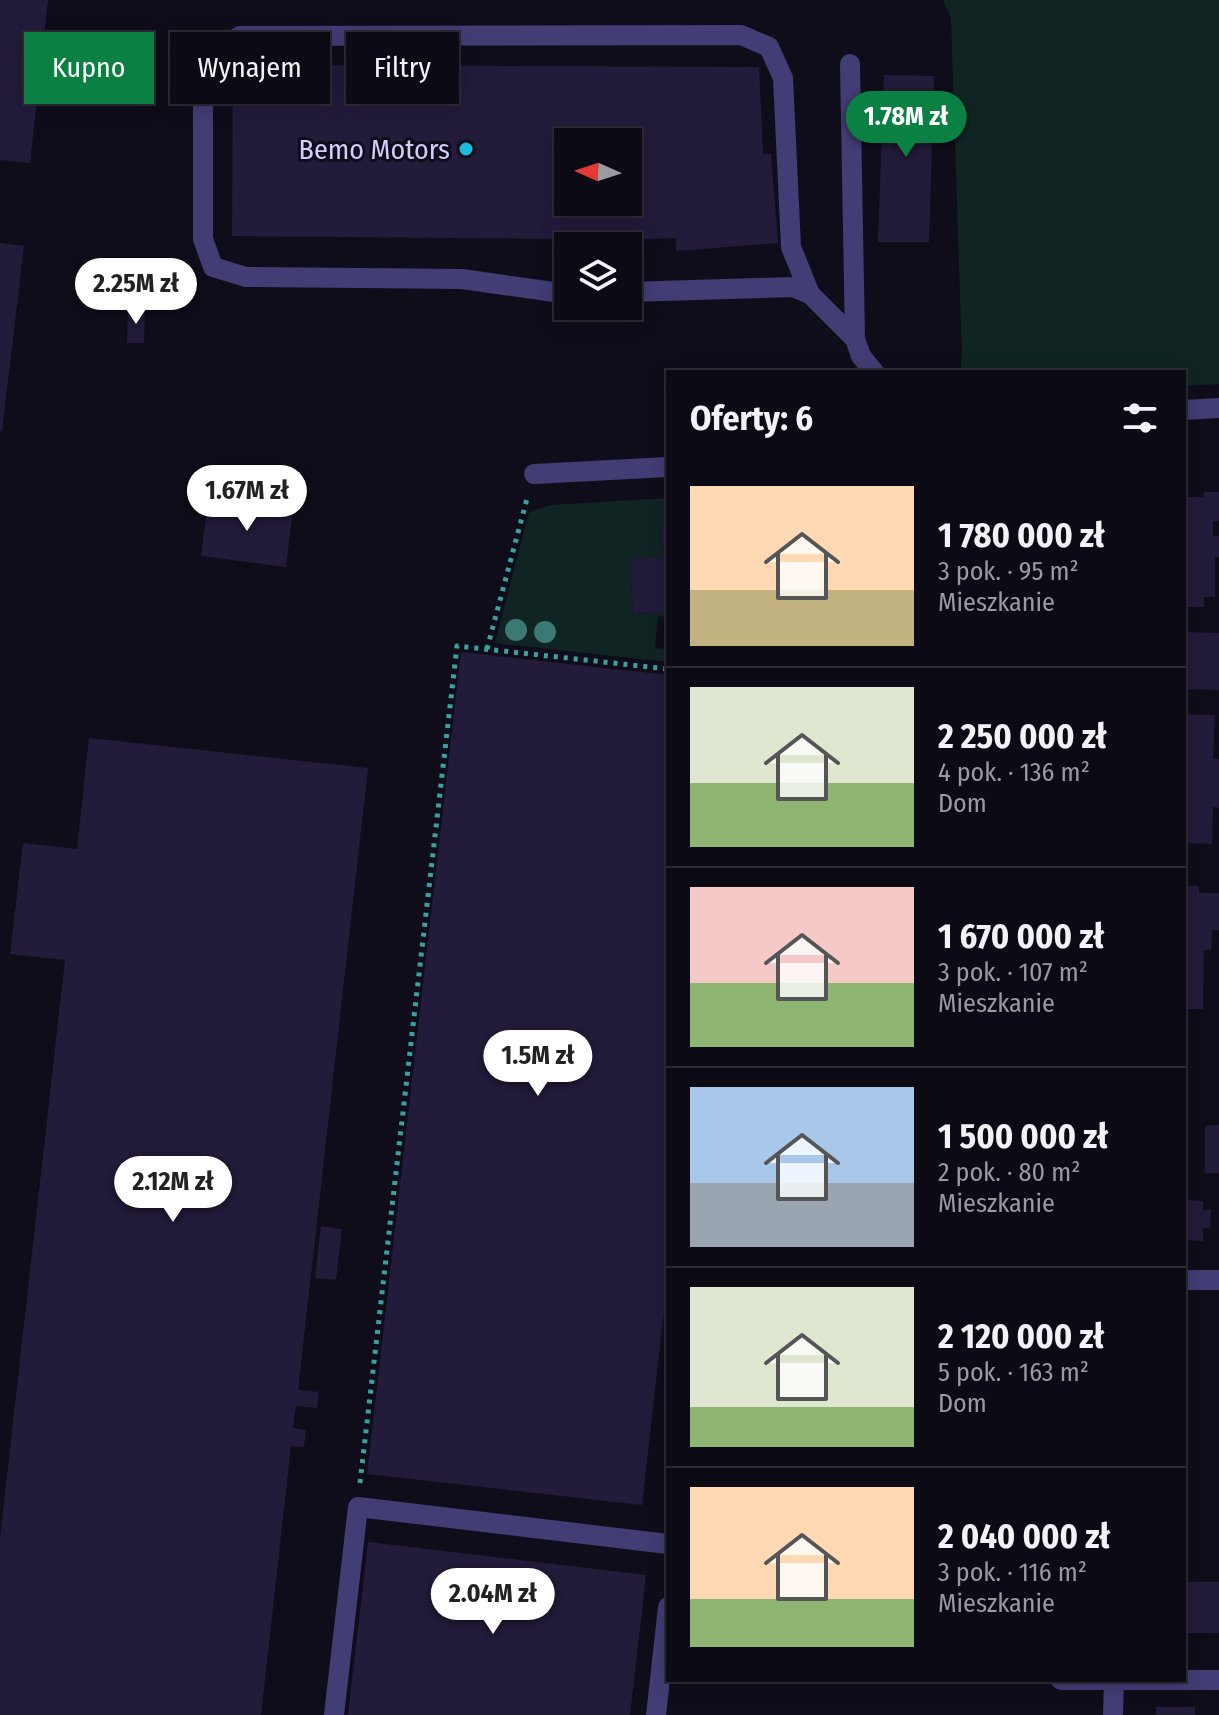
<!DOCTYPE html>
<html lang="pl">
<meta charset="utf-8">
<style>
:root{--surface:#0c0a14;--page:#1a1822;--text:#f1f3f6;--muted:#9a9aa0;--line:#2c2b34;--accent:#0b8043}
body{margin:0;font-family:"Fira Sans Condensed",sans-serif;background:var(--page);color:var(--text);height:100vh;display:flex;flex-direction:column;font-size:30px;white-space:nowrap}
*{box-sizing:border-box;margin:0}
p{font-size:26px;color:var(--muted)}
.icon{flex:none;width:44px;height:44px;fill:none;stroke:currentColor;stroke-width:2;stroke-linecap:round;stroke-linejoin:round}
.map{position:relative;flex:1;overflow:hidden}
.details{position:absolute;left:666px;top:370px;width:520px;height:1312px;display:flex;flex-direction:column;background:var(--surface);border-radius:0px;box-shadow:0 4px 20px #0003,0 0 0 2px var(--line)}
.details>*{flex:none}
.top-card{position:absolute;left:24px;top:32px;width:522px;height:72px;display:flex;gap:16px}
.needle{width:52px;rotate:273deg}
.tools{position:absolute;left:554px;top:128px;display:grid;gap:16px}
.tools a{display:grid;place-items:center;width:88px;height:88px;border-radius:0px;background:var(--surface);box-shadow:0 4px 20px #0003,0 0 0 2px var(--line);font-size:40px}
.price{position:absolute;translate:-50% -68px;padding:0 18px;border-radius:28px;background:#fff;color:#222;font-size:26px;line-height:52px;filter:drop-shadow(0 2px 4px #0008)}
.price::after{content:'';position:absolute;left:50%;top:48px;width:24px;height:18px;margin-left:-12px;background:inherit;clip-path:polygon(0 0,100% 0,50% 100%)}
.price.active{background:var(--accent);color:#fff}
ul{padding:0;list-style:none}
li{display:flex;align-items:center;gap:24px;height:200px;padding:0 24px}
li+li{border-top:2px solid var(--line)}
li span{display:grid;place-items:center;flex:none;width:224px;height:160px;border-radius:0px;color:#555}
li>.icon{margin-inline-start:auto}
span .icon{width:96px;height:96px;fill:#fffc;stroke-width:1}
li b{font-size:34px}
h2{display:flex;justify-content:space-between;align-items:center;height:96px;padding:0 24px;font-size:34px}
.pill{padding:0 28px;border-radius:0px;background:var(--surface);box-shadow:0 4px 20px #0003,0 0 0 2px var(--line);font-size:28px;line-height:72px}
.pill.active{background:var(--accent);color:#fff}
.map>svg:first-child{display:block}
.green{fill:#112424}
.building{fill:#231b3a;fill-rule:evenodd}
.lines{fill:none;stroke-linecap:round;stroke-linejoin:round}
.path{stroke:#39a1a0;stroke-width:5;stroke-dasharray:4 6;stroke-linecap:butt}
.minor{stroke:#423d75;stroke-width:20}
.tree{fill:#3d7973}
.poi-dot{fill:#17bddb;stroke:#100d1b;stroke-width:3}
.labels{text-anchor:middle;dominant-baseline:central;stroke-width:6;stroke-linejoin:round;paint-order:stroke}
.poi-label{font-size:28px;fill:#d4ccfa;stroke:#100d1b;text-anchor:end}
</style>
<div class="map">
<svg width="1219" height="1715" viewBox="0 0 1219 1715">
<rect width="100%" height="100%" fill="#100d1b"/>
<path class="green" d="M 943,0 L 1219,0 L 1219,384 L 1184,386 L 1184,372 L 960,372 L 962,357 L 951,18 Z
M 668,498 L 668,526 L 661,527 L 663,557 L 630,560 L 633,614 L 668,612 L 668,617 L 658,616 L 655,648 L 668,649 L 668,662 L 495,643 L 529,512 L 551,505 Z"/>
<path class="building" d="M 0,0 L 48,0 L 30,163 L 0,160 Z
M 233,65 L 759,67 L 763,154 L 771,154 L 778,243 L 676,251 L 676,238 L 622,240 L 622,246 L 568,246 L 568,273 L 563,273 L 564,239 L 232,236 ZM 568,142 L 628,142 L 628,202 L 568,202 Z
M 884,75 L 934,76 L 929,242 L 878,242 Z
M 0,243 L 24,246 L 2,431 L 0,431 Z
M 128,308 L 145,308 L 144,343 L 127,343 Z
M 1204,492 L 1219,492 L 1219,521 L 1213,521 L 1213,536 L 1219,536 L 1219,557 L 1215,557 L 1215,597 L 1204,597 L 1204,607 L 1184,607 L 1184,497 L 1203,497 Z
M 208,500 L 293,510 L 286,567 L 201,556 Z
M 661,526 L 668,526 L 668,612 L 633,614 L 630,559 L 663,557 Z
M 1184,632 L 1219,633 L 1219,690 L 1184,689 Z
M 461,652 L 668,675 L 668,1276 L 642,1505 L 367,1474 Z
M 1184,714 L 1215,715 L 1213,758 L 1219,759 L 1219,808 L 1213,807 L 1212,844 L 1184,843 Z
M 89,738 L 368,768 L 298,1390 L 319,1392 L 317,1408 L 296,1406 L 293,1428 L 306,1430 L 304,1447 L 291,1446 L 261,1715 L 0,1715 L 0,1538 L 65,960 L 10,954 L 23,843 L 77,849 Z
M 1184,886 L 1199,886 L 1199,893 L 1219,893 L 1219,930 L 1212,930 L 1211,950 L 1204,950 L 1203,1009 L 1184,1009 Z
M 1219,1125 L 1219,1173 L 1205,1173 L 1205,1126 Z
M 1184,1200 L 1203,1201 L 1203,1210 L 1211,1210 L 1210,1228 L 1203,1228 L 1203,1241 L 1184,1240 Z
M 321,1226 L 342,1229 L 336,1280 L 315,1278 Z
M 368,1542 L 646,1575 L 630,1715 L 348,1715 Z
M 1184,1582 L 1219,1582 L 1219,1633 L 1184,1633 Z
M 1156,1707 L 1195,1707 L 1195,1715 L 1156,1715 Z"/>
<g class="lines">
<path class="path" d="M 487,649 L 528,495
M 360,1483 L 457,646 L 668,669"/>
<path class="minor" d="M 850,64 L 855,339 L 861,356 L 874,372
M 628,292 L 793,287 L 810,294 L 855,339
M 568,294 L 462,279 L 246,277 L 213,267 L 203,239 L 203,81 L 218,49 L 240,36 L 741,35 L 769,47 L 783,78 L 791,247 L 810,294
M 1184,410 L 1219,408
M 534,474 L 668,467
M 1184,1280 L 1219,1280
M 1061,1680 L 1219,1680
M 334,1715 L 358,1507 L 668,1544
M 656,1715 L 668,1607
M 1113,1715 L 1114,1681"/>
</g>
<g class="tree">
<circle cx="516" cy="630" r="11"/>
<circle cx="545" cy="632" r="11"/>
</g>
<circle class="poi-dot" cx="466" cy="149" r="8"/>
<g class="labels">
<g class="poi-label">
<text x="450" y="149">Bemo Motors</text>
</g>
</g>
</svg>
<div class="tools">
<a><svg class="needle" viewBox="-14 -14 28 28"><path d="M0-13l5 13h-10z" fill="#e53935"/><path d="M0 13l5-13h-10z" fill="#9a9aa0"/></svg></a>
<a><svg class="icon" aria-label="layers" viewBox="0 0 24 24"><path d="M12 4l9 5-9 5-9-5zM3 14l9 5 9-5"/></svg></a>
</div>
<b class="price active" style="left:906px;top:159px">1.78M zł</b>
<b class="price" style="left:136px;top:326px">2.25M zł</b>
<b class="price" style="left:247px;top:533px">1.67M zł</b>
<b class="price" style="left:538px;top:1098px">1.5M zł</b>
<b class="price" style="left:173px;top:1224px">2.12M zł</b>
<b class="price" style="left:493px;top:1636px">2.04M zł</b>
<div class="top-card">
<a class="pill active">Kupno</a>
<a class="pill">Wynajem</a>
<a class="pill">Filtry</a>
</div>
<section class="details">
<h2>Oferty: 6<svg class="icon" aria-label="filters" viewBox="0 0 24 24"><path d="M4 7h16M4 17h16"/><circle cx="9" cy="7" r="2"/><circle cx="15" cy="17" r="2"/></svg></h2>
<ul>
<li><span style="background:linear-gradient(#ffd9b3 65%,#c2b280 0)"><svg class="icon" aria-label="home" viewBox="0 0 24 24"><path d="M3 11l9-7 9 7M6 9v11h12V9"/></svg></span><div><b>1 780 000 zł</b><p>3 pok. · 95 m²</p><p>Mieszkanie</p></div></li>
<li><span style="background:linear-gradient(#dfe7d0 60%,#8fb573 0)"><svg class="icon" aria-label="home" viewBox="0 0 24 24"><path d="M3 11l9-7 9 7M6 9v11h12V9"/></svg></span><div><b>2 250 000 zł</b><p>4 pok. · 136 m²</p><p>Dom</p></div></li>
<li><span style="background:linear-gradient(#f6c9c9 60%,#8fb573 0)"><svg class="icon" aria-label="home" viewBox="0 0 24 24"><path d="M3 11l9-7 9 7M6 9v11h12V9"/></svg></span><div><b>1 670 000 zł</b><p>3 pok. · 107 m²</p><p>Mieszkanie</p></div></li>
<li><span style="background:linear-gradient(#a9c7e8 60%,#9aa5b1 0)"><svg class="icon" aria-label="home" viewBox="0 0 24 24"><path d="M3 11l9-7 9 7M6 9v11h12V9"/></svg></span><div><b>1 500 000 zł</b><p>2 pok. · 80 m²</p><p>Mieszkanie</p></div></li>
<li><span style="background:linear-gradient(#dfe7d0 75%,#8fb573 0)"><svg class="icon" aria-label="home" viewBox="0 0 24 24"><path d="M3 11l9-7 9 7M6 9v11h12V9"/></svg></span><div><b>2 120 000 zł</b><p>5 pok. · 163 m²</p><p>Dom</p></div></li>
<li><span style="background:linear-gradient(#ffd9b3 70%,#8fb573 0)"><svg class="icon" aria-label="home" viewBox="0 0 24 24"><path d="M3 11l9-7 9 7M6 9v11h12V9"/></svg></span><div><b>2 040 000 zł</b><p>3 pok. · 116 m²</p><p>Mieszkanie</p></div></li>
</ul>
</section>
</div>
